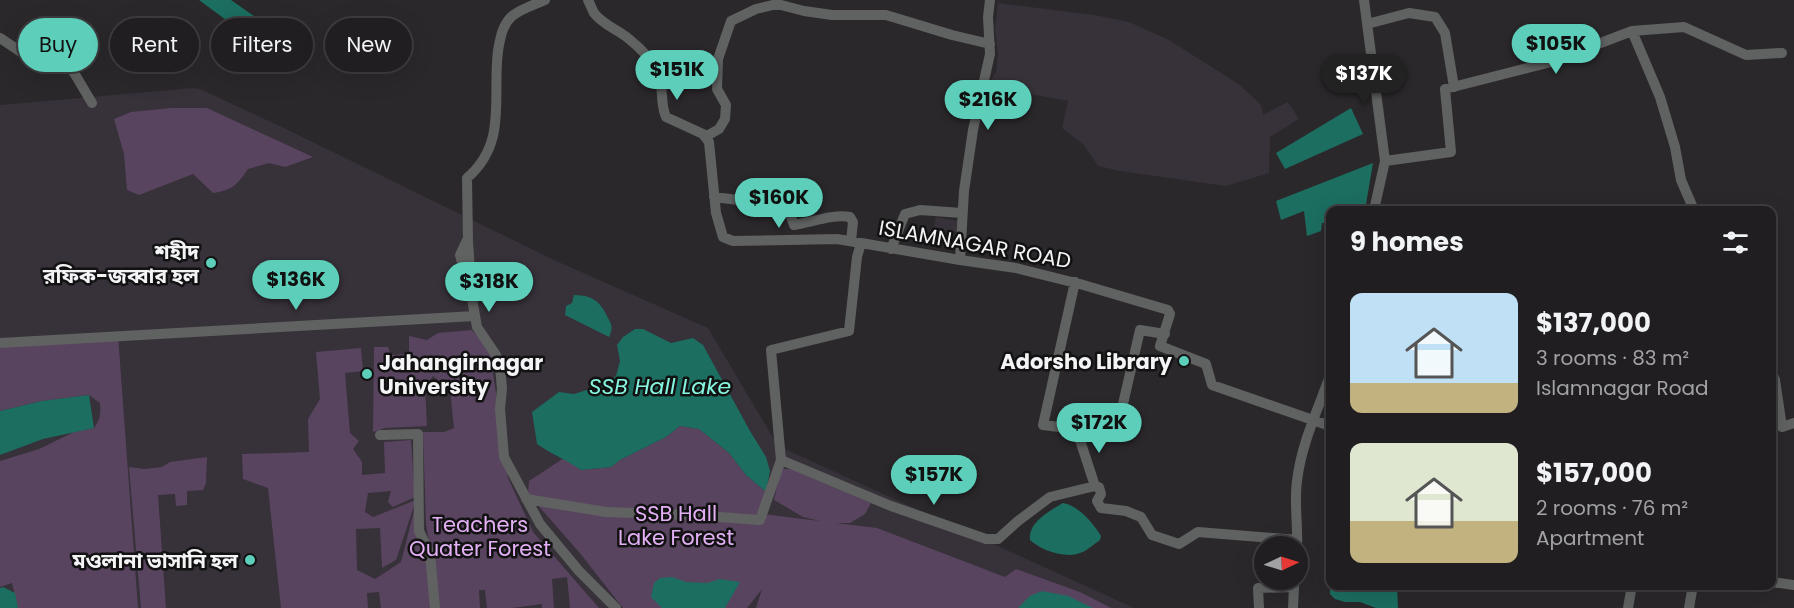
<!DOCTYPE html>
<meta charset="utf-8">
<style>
:root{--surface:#201e21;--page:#2d2b2e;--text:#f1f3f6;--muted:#a2a2a5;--line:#3d3c3f;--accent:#5dceb9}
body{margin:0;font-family:Poppins,"Noto Sans Bengali",sans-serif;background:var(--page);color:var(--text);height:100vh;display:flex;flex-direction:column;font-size:22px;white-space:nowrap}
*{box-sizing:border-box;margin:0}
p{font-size:20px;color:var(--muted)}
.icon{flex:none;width:33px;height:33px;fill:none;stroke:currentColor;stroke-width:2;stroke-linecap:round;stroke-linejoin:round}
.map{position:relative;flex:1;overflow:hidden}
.panel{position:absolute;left:1326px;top:206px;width:450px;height:384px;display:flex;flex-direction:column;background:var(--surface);border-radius:12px;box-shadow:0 6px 24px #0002,0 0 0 2px var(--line)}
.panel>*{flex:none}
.top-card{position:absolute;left:18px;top:18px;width:570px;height:54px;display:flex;gap:12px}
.needle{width:39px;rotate:86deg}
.tools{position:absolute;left:1254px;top:536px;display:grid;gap:12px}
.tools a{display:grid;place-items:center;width:54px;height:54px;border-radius:50%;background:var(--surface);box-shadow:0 6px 24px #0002,0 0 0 2px var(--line);font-size:30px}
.price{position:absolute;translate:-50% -51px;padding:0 14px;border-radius:21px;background:var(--accent);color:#111;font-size:20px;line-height:39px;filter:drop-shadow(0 2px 3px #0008)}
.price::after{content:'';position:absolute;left:50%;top:36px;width:18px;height:14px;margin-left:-9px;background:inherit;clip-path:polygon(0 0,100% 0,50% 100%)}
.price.selected{background:#222;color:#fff}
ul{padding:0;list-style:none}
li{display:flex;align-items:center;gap:18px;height:150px;padding:0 24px}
li span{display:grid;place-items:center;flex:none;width:168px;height:120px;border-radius:12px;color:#555}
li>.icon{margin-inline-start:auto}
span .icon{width:72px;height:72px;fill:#fffc;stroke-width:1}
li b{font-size:26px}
h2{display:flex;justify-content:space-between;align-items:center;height:72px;padding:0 24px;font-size:26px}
.chip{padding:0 21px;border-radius:27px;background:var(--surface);box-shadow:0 6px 24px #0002,0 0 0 2px var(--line);font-size:21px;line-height:54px}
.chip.selected{background:var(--accent);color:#111}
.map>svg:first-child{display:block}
.built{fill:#373139}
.green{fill:#594460}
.water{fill:#1b6e60}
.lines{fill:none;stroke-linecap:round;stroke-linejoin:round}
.minor{stroke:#606261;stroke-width:10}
.poi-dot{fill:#5dceb9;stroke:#131213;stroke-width:2}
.labels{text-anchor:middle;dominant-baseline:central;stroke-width:5;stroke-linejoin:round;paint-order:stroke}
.street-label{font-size:21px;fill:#f4f3f5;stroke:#131213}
.poi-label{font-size:21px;font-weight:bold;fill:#f4f3f5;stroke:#131213;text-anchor:end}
.park-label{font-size:21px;fill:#e3b0f5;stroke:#131213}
.water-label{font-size:22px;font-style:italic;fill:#85f6e0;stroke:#131213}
</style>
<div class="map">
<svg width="1794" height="608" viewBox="0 0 1794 608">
<rect width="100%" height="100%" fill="#2b282c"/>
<path class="built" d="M 998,3 L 1094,15 L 1129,22 L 1169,40 L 1240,85 L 1261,105 L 1263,115 L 1288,102 L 1299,119 L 1270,137 L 1269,173 L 1226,186 L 1120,171 L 1098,166 L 1084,145 L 1062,128 L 1068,101 L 987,86 L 996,72 L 998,54 L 995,30 Z
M 193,88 L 200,89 L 286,129 L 554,260 L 708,328 L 778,446 L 1134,608 L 0,608 L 0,105 Z
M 936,217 L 958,221 L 956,232 L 934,228 Z"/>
<path class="green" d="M 171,108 L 207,108 L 313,157 L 285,167 L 269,163 L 248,169 C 237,185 233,190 213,193 L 193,174 L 139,195 L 127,190 L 124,154 L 114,119 L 131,112 Z
M 472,330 L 496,355 L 492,366 L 508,478 L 533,532 L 599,608 L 570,608 L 567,577 L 552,579 L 554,608 L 542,608 L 542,604 L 512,608 L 487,608 L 485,590 L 479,590 L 480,608 L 440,608 L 426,524 L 423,432 L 444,432 L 454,428 L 450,390 L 433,376 L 425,387 L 427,426 L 385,428 L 373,432 L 374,347 L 388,347 L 391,355 L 409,354 L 409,336 L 427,340 L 438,333 Z
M 118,335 L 138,608 L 18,608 L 12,583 L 0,587 L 0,461 L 39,449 L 74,432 L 94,428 C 100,420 101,414 100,403 L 89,395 L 42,401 L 0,411 L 0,343 Z
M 361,348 L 363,371 L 345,373 L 350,433 L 359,441 L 353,449 L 362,462 L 362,475 L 385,473 L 384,442 L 411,440 L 415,497 L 393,507 L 388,502 L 391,491 L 368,493 L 365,512 L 373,517 L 416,500 L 396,560 L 382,568 L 380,528 L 356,529 L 357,570 L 375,579 L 401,562 L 416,503 L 427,555 L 432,608 L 381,608 L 379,592 L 367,593 L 368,608 L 281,608 L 268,488 L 243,479 L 242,454 L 309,452 L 308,419 L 320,399 L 316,352 Z
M 680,426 L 699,429 L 729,453 L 746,475 L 766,492 L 761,514 L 820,521 L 803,517 L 774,500 L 781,469 L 790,469 L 871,503 L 865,514 L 850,523 L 836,523 L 877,528 L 1005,577 L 1016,569 L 1080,592 L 1111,608 L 756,608 L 762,589 L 747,608 L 623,608 L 579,552 L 528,494 L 529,481 L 564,458 L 581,470 L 611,467 L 620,460 L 666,437 Z
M 207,457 L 206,483 L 203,490 L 187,491 L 187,505 L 176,506 L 175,494 L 158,495 L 166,608 L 141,608 L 129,467 L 144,469 L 162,467 L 170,462 Z"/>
<path class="water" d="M 199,0 L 231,0 L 278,33 C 282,43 281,47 275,56 Z
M 1351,108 L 1363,134 L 1285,169 L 1276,153 Z
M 1373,163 L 1365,210 L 1330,210 L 1330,222 L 1322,223 L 1321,231 L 1307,236 L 1304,211 L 1281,220 L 1276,201 Z
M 574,295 C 590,295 599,300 606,314 C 611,324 614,326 609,337 L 565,315 L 566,306 L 572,303 Z
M 635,329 L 643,329 L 671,343 L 693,338 L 703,345 L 750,431 L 766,457 L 770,471 L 766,492 L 746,475 L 729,453 L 699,429 L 680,426 L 666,437 L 620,460 L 611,467 L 581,470 C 567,460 551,454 537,444 L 532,412 L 559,392 L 574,394 L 606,384 L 616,376 L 620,361 L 617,345 L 623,337 Z
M 89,395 L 94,428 L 43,439 L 0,455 L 0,411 L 42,401 Z
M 1063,503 C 1079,506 1093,523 1101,536 L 1100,540 C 1094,544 1087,551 1080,553 C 1066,559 1040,550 1030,540 C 1028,522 1050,511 1063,503 Z
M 1330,571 L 1330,585 L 1397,585 L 1398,608 L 1376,608 L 1360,602 L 1345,602 L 1335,599 L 1330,594 Z
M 672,577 L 686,582 L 707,583 L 720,579 L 740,582 L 725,608 L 662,608 L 651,597 L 654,583 L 660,578 Z
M 3,587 L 15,593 L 18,608 L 0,608 L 0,588 Z
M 1042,591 L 1068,596 L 1093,608 L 1018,608 L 1030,596 Z"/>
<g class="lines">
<path class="minor" d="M 545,0 C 534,5 520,9 511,17 C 502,26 500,39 498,51 C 492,98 508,143 467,178 L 468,242 L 472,299 L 477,327 L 496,355 L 500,366 L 502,389 L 500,409 L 504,457 L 540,524 L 579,571 L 616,608
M 588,0 C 590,4 592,9 594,13 C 603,25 617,29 629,39 C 639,47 651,59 657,71 C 665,86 659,102 666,117 L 703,134 L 709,142 L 716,213 L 723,237 L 733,241 L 837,239 L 861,243 L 960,260 L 1016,268 L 1080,284 L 1168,310 L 1170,314 L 1160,346 L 1206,364 L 1212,385 L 1330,426
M 1364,0 L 1385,161 L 1374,210
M 1367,24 L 1409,13 L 1435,17 L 1445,33 L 1454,87
M 1632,31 L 1660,97 L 1675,147 L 1681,180 L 1694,210
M 0,38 L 21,52 L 52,58 L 73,71 L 92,103
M 705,137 L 719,129 L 725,119 L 726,105 L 717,89 L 718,59 L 731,21 L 756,9 L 777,4 L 804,11 L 832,15 L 886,15 L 952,35 L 990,44
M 1385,161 L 1451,152 L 1445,89 L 1551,62 L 1632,31 L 1684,27 L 1746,55 L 1782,53
M 714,197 L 787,206 L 794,225 C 813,222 832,214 850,217 L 853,222 L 851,241
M 861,243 L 857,257 L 849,331 L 771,350 L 781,460 L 891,506 L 986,539 L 998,539 L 1018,521 L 1050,497 L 1095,486 L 1099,487 L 1101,494 L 1097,501 L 1101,508 L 1126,511 L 1141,517 L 1152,535 L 1179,544 L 1198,532 L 1297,540
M 891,249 L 905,214 L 920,210 L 962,213
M 960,260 L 964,191 L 973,130 L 990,54 L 988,17 L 990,0
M 465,274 L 460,255 L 467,240
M 1075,282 L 1043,425 L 1075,429 L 1077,431 L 1117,430 L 1140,330 L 1165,334
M 0,343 L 475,316 L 474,309
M 1772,373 L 1775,380 L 1782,427 L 1794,423
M 1077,431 L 1095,486
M 380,435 L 418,434 L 419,531 L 430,554 L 435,608
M 526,499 L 606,512 L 691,515 L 760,520 L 781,460
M 1297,546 C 1298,525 1294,502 1297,481 C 1301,445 1318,409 1330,376
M 1772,582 L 1794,585
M 1259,608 L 1258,588 L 1294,587 L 1295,579
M 1293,608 L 1294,587
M 1628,608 L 1632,585
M 1689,608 L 1693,585"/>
</g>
<g class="poi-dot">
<circle cx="211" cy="263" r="6"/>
<circle cx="1184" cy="361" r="6"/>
<circle cx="367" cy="374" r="6"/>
<circle cx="250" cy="560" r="6"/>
</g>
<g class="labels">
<g class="street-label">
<text transform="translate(975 244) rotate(10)">ISLAMNAGAR ROAD</text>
</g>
<g class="poi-label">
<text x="199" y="251">শহীদ<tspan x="199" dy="24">রফিক-জব্বার হল</tspan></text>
<text x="1172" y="361">Adorsho Library</text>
<text x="379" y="362" text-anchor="start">Jahangirnagar<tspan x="379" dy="24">University</tspan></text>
<text x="238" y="560">মওলানা ভাসানি হল</text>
</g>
<g class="park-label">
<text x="676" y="513">SSB Hall<tspan x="676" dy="24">Lake Forest</tspan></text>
<text x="480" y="524">Teachers<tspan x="480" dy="24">Quater Forest</tspan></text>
</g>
<g class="water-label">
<text x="660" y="386">SSB Hall Lake</text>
</g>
</g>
</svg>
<div class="tools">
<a><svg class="needle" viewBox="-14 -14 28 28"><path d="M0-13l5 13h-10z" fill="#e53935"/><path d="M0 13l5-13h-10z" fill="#a2a2a5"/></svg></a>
</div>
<b class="price" style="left:1556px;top:75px">$105K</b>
<b class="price" style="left:677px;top:101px">$151K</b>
<b class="price selected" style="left:1364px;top:105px">$137K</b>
<b class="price" style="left:988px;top:131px">$216K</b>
<b class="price" style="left:779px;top:229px">$160K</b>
<b class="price" style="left:296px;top:311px">$136K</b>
<b class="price" style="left:489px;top:313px">$318K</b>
<b class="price" style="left:1099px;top:454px">$172K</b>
<b class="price" style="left:934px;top:506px">$157K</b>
<div class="top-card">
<a class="chip selected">Buy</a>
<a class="chip">Rent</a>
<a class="chip">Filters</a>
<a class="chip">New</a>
</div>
<section class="panel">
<h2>9 homes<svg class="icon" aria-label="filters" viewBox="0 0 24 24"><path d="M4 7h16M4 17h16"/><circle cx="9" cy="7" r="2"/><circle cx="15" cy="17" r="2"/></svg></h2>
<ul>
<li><span style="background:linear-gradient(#bfe0f5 75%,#c2b280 0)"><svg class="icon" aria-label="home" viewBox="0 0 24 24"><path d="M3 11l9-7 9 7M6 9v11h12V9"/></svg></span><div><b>$137,000</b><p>3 rooms · 83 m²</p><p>Islamnagar Road</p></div></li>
<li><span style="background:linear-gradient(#dfe7d0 65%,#c2b280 0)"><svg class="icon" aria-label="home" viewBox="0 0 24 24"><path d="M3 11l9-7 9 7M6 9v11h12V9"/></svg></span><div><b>$157,000</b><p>2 rooms · 76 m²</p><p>Apartment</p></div></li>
</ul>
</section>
</div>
